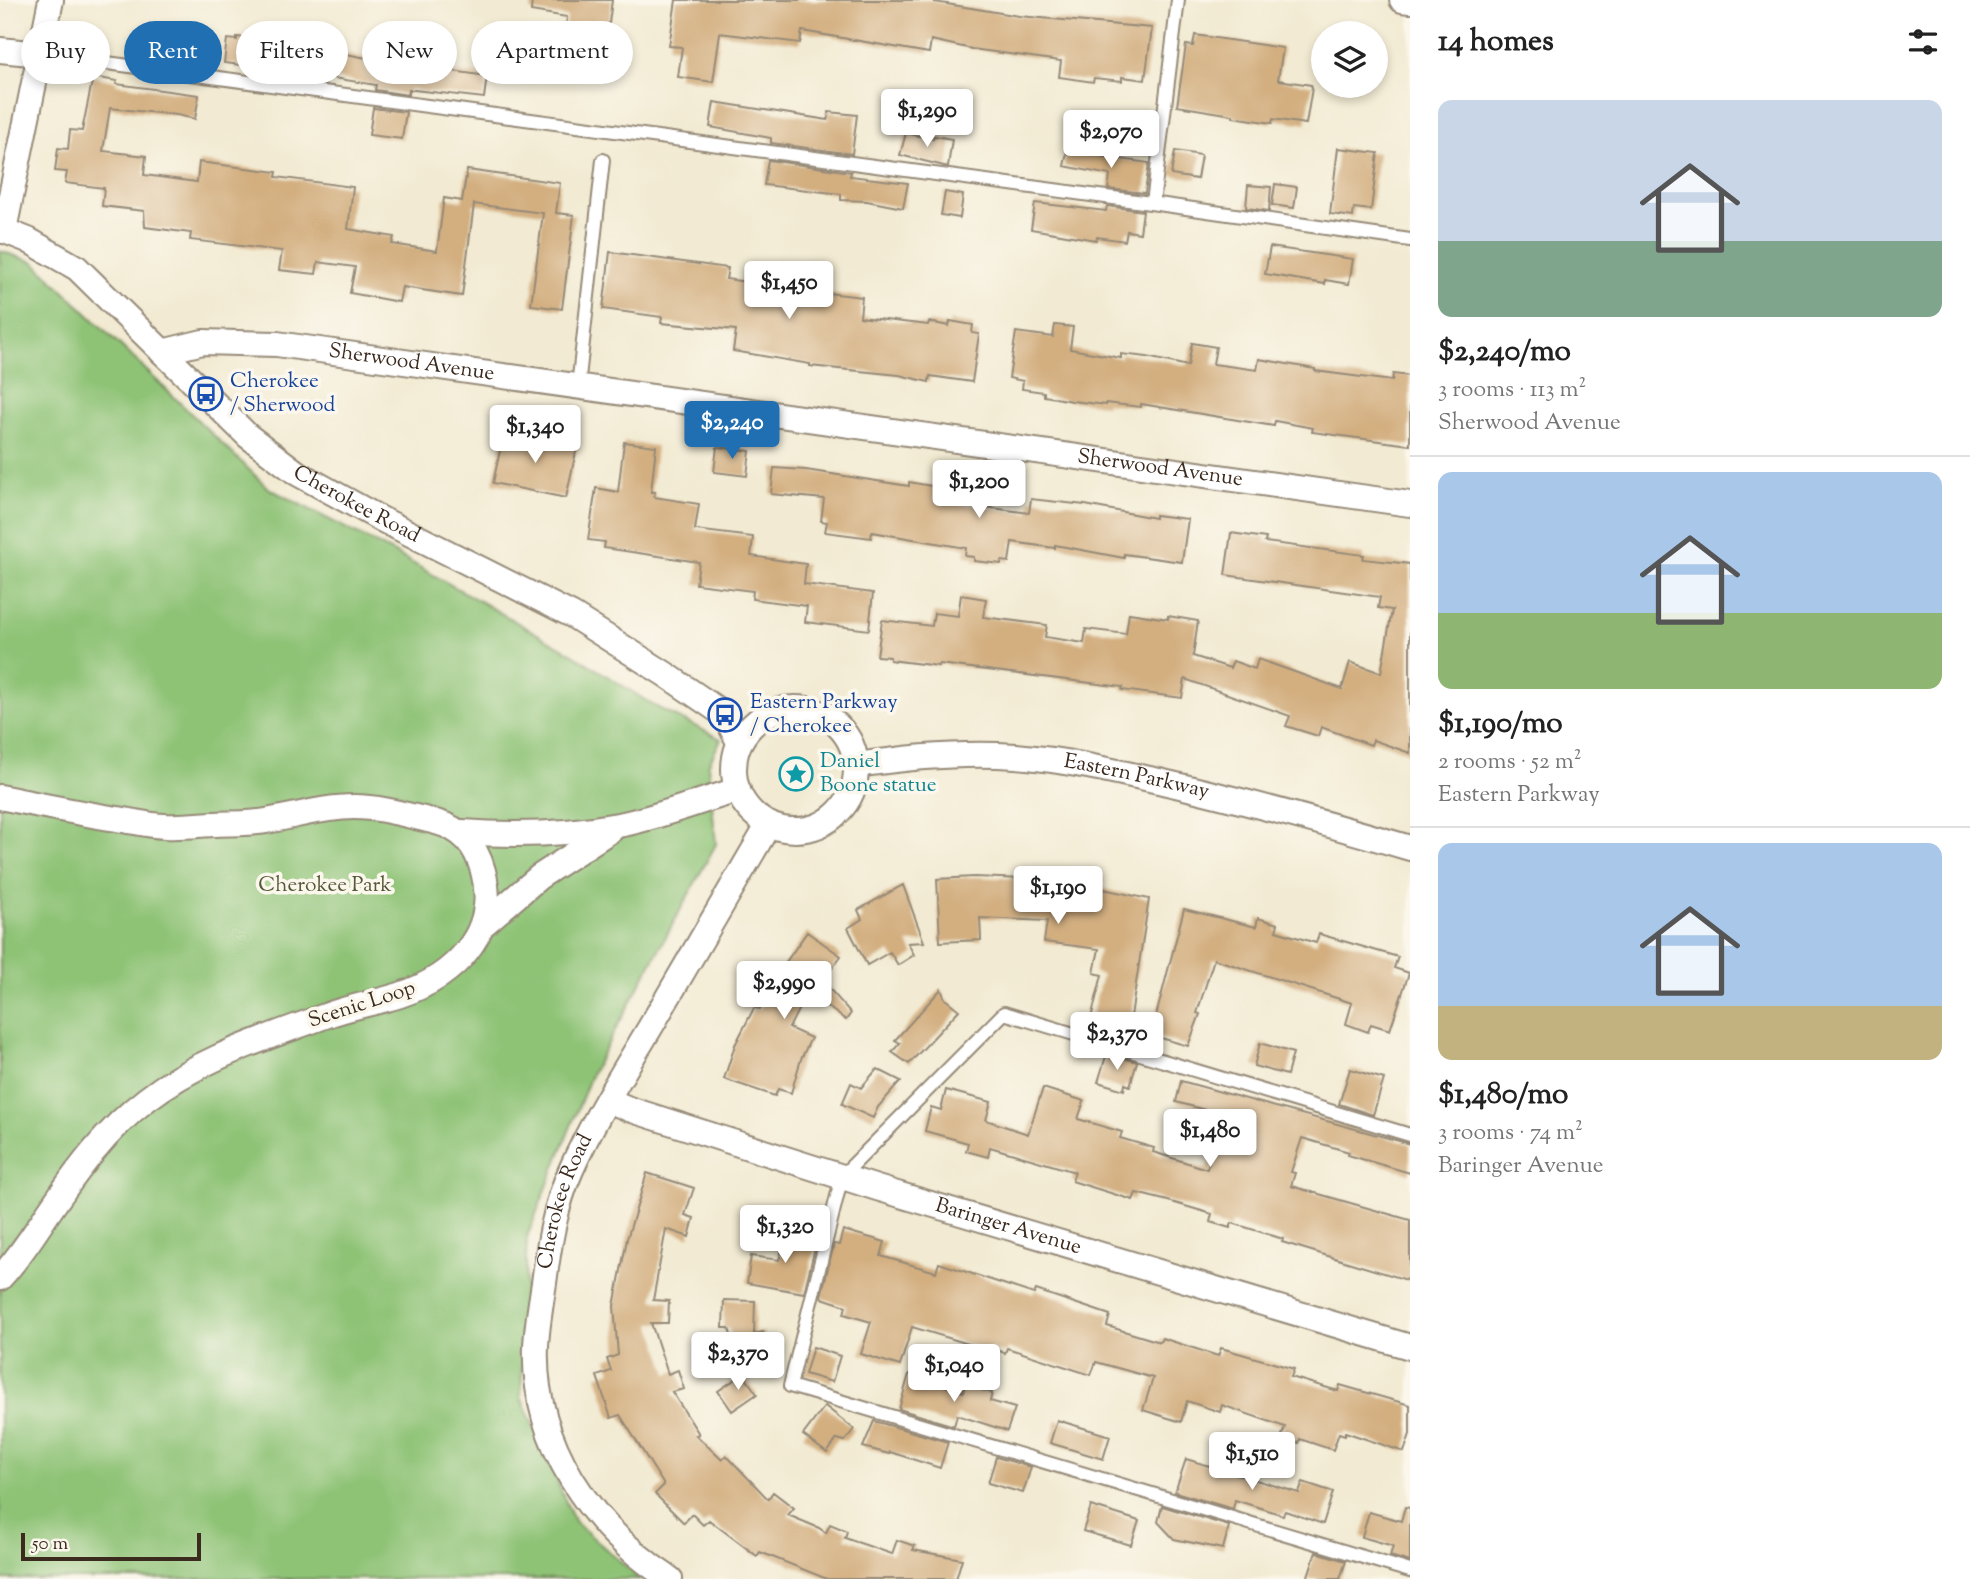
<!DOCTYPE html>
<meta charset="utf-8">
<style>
:root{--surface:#fff;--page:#f6f6f6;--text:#222;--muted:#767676;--line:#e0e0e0;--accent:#1f6fb2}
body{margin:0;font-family:"Sorts Mill Goudy",serif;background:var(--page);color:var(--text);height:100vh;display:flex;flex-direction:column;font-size:26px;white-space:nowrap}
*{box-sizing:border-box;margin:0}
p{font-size:23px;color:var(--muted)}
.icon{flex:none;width:38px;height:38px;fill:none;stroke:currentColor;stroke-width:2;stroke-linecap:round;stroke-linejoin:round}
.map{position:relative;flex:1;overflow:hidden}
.side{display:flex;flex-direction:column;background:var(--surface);width:560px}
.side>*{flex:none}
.hud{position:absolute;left:21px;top:21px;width:665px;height:63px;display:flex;gap:14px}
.tools{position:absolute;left:1311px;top:21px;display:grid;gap:14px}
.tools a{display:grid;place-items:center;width:77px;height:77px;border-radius:50%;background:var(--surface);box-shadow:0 4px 10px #0003;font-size:35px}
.scale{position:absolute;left:21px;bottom:18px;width:180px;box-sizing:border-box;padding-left:7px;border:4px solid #3b2a1e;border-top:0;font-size:19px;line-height:24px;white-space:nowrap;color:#3b2a1e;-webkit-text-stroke:5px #fbf7ec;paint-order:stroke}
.price{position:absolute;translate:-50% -60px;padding:0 16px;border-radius:7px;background:#fff;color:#222;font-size:23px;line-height:46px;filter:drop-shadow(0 2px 4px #0008)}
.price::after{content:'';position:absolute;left:50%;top:42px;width:21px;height:16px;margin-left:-10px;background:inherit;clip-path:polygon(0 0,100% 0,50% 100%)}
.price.on{background:var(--accent);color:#fff}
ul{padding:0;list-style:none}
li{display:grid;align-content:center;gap:14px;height:371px;padding:0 28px}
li+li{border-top:2px solid var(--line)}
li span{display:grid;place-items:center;height:217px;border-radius:14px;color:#555}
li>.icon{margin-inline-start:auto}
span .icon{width:126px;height:126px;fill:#fffc;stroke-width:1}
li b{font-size:30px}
h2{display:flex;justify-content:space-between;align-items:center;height:84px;padding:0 28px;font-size:30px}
.tag{padding:0 24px;border-radius:32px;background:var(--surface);box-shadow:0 4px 10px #0003;font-size:24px;line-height:63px}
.tag.on{background:var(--accent);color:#fff}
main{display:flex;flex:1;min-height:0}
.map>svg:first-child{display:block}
.green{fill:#8ec376;stroke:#64764a;stroke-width:2}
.building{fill:#d3af80}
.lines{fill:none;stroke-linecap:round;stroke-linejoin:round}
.lane-casing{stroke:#968a78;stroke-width:16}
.street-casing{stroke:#968a78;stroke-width:28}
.lane{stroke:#fff;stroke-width:12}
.street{stroke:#fff;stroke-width:24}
.labels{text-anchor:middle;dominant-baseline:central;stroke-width:7;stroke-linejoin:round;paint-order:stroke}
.street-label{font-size:21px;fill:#3b2a1e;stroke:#fbf7ec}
.transit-label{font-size:21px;fill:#164399;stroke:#fbf7ec;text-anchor:start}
.culture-label{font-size:21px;fill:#0d838f;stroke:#fbf7ec;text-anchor:start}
.park-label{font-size:21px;fill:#545838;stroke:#fbf7ec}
</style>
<main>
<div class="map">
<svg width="1410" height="1579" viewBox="0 0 1410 1579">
<rect width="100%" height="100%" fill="#fbf7ec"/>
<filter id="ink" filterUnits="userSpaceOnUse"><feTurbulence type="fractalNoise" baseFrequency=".0143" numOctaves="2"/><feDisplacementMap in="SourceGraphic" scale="14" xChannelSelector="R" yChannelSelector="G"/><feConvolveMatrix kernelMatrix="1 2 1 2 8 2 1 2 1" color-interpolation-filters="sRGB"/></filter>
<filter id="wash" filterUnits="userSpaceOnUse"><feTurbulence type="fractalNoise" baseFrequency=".00686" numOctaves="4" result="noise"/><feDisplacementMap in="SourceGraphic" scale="28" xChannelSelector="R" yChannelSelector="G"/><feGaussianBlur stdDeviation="1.57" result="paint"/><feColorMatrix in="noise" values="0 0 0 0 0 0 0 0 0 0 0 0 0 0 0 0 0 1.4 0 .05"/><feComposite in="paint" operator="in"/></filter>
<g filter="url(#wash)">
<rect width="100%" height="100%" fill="#f2ead2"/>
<path class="green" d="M 0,251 L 34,262 L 268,488 L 396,554 L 573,654 L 656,707 L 721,739 L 708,765 L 716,844 L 592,1073 L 527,1237 L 521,1397 L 574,1521 L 640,1579 L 0,1579 Z"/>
<g id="blocks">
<path class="building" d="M 532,0 L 612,0 L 604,63 L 562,58 L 567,17 L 531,11 Z
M 676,0 L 936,0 L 935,2 L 1019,16 L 1152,28 L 1145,80 L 1122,77 L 1122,81 L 1094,78 L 1093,82 L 1059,77 L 1061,61 L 972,49 L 931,40 L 929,53 L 802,31 L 800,43 L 720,33 L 713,82 L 678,77 L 682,47 L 669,46 Z
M 1195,35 L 1283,48 L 1278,80 L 1311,85 L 1312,88 L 1306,124 L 1273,119 L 1272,123 L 1233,117 L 1233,115 L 1177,106 L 1186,45 L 1193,46 Z
M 237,37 L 284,42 L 377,60 L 487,76 L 484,98 L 414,90 L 409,90 L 408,95 L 375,90 L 376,85 L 309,74 L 310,68 L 249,59 L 249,66 L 224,63 L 227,39 L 237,40 Z
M 93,77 L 117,81 L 116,84 L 199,95 L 195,119 L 177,115 L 110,108 L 103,151 L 146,156 L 144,175 L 197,182 L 199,162 L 277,172 L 276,177 L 353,187 L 348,229 L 394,237 L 392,244 L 437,251 L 444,198 L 462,201 L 467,170 L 560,183 L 556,213 L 574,215 L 562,309 L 531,305 L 543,213 L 474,204 L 462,296 L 402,287 L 399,302 L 350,293 L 355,267 L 318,262 L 316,274 L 279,270 L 282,251 L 190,240 L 191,233 L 145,227 L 144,211 L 102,206 L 104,188 L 65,183 L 67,172 L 55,171 L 58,148 L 68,149 L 70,130 L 82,131 Z
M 714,102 L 828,120 L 829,112 L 857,115 L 852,154 L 771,143 L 771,138 L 710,127 Z
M 373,108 L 406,112 L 402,139 L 369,135 Z
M 906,133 L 933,139 L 934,136 L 952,139 L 948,167 L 900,155 Z
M 1070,146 L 1092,151 L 1091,155 L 1149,163 L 1145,193 L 1108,189 L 1110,175 L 1064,166 L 1067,152 L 1069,152 Z
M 1338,148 L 1378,153 L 1371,210 L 1354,208 L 1353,217 L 1330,214 Z
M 1175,151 L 1201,155 L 1197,179 L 1171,175 Z
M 768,160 L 851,172 L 850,176 L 908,183 L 903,208 L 867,201 L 841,200 L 841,194 L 764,185 Z
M 1275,184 L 1297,187 L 1294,208 L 1272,205 Z
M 1248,185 L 1271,187 L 1269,211 L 1246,208 Z
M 945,192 L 963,195 L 960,218 L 941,215 Z
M 1035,203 L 1106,211 L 1107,206 L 1143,211 L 1140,233 L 1127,231 L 1125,241 L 1097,237 L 1096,240 L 1031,229 Z
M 1270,247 L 1353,259 L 1349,284 L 1325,280 L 1325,284 L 1265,274 Z
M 610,252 L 728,268 L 726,279 L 767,285 L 766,291 L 818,299 L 819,292 L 862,297 L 860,317 L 928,325 L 929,322 L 949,326 L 950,321 L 973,325 L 972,333 L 979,334 L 972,382 L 930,376 L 929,382 L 899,375 L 810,366 L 810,364 L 733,351 L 736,330 L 661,323 L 662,317 L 603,309 Z
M 1055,325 L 1073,327 L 1070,349 L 1121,358 L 1121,354 L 1147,357 L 1188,366 L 1192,343 L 1216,347 L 1213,364 L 1257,370 L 1259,359 L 1315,369 L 1315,371 L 1392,381 L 1393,374 L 1410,376 L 1410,445 L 1312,432 L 1313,428 L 1275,421 L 1274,426 L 1141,404 L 1141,407 L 1106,403 L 1106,405 L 1072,401 L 1044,396 L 1044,392 L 1022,389 L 1023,381 L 1009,378 L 1016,332 L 1053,337 Z
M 504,432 L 577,447 L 566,498 L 493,483 Z
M 624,442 L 656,446 L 651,492 L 655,492 L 654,497 L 699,504 L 695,530 L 753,537 L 751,556 L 806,564 L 804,584 L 873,593 L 869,630 L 805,622 L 807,606 L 752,599 L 753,591 L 696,584 L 699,562 L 604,548 L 605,542 L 588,540 L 596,488 L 618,492 Z
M 717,447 L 750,451 L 747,476 L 714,472 Z
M 774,468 L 806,470 L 909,486 L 909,482 L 948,489 L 946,502 L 1029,513 L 1031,499 L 1085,505 L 1155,518 L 1155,515 L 1188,519 L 1182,562 L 1124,554 L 1124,558 L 1055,545 L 1055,548 L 1012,542 L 1009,562 L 1001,561 L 1001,564 L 974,561 L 974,557 L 965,556 L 966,548 L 872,532 L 871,538 L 825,532 L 827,522 L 821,521 L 824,499 L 771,494 Z
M 1231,533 L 1266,538 L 1265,542 L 1364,555 L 1363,559 L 1410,564 L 1410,753 L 1373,740 L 1371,745 L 1321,727 L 1318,736 L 1286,726 L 1290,716 L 1185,679 L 1182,698 L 1122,690 L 1123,687 L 939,664 L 939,666 L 890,660 L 890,657 L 877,656 L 882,620 L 932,626 L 934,613 L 958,616 L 961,595 L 986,599 L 983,617 L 1047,625 L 1045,637 L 1084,643 L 1086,629 L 1126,634 L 1129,613 L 1168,619 L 1168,616 L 1198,621 L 1193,656 L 1230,668 L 1233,661 L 1255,669 L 1258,659 L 1342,689 L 1350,662 L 1381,673 L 1392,610 L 1378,608 L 1380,597 L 1225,575 Z
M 1053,875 L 1095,880 L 1094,887 L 1149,899 L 1129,1029 L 1091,1018 L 1102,975 L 1094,973 L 1099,949 L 1044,942 L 1047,921 L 980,918 L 981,940 L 940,942 L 937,879 L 974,877 L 1053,880 Z
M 903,885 L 924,942 L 908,943 L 914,955 L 898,965 L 890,952 L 867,965 L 848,928 L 862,919 L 858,910 Z
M 1184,909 L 1256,927 L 1258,918 L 1278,924 L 1276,931 L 1316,943 L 1319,934 L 1398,957 L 1394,968 L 1409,973 L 1390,1030 L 1371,1024 L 1368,1032 L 1346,1024 L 1352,1003 L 1214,959 L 1197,1013 L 1200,1014 L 1188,1046 L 1151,1035 Z
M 807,932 L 841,956 L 824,979 L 828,982 L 826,985 L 851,1013 L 846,1020 L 807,992 L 789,1028 L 811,1038 L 801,1059 L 791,1093 L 778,1089 L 775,1096 L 724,1079 L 735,1045 L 754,1008 L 760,1009 L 774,979 Z
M 941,989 L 945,999 L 959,1010 L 909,1064 L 892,1052 L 900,1043 L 895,1040 Z
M 1115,1026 L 1146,1033 L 1142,1045 L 1112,1036 Z
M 1260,1043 L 1293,1053 L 1287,1075 L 1254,1066 Z
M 1107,1053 L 1137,1062 L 1130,1086 L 1125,1084 L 1124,1090 L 1098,1082 Z
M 877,1069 L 901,1081 L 878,1107 L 873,1118 L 842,1104 L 851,1083 L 861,1088 Z
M 1350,1069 L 1384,1079 L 1373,1115 L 1339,1104 Z
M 1181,1081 L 1410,1144 L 1410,1173 L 1348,1155 L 1349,1152 L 1302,1138 L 1291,1172 L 1295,1173 L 1291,1186 L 1410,1220 L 1410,1281 L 1282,1242 L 1283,1239 L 1232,1223 L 1230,1228 L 1210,1222 L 1212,1214 L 1168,1201 L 1136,1193 L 1133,1200 L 1072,1181 L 1075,1172 L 990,1147 L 988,1157 L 966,1151 L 968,1143 L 925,1131 L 931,1107 L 941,1110 L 946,1090 L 991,1102 L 986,1120 L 1028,1134 L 1043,1088 L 1084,1101 L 1078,1119 L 1122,1132 L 1120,1138 L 1154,1148 L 1153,1152 L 1207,1169 L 1224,1115 L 1176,1102 Z
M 647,1173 L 694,1188 L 685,1215 L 694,1218 L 689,1237 L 666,1229 L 653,1300 L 669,1301 L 668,1323 L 651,1323 L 668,1374 L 678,1370 L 684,1389 L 672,1392 L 699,1434 L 696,1435 L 722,1460 L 726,1455 L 768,1499 L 773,1492 L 794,1508 L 788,1515 L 819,1528 L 826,1533 L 830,1524 L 847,1531 L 845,1538 L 892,1554 L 897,1540 L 915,1546 L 913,1550 L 962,1559 L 956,1579 L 827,1579 L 760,1552 L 757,1556 L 709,1520 L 703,1525 L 692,1514 L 684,1523 L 655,1494 L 664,1485 L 620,1415 L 611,1418 L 597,1376 L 611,1371 L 607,1359 L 618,1355 L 614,1306 L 627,1239 Z
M 843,1230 L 885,1242 L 881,1256 L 936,1272 L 939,1263 L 1034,1294 L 1036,1290 L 1110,1315 L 1107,1326 L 1160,1342 L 1162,1338 L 1218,1356 L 1221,1348 L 1294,1369 L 1291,1377 L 1338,1391 L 1340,1385 L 1410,1405 L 1410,1434 L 1404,1452 L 1345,1432 L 1345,1435 L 1339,1433 L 1333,1450 L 1300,1439 L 1299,1443 L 1281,1438 L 1285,1427 L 1222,1405 L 1220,1412 L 1187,1401 L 1181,1422 L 1143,1410 L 1153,1378 L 1096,1362 L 1091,1375 L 1007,1348 L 1005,1353 L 990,1348 L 989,1350 L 912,1327 L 900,1366 L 861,1354 L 871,1322 L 844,1314 L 846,1306 L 822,1298 L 821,1296 L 834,1244 L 839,1245 Z
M 787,1231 L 817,1239 L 804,1293 L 747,1283 L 751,1256 L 779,1260 Z
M 724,1300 L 755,1301 L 754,1334 L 763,1332 L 770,1359 L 740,1367 L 729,1328 L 723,1328 Z
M 813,1347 L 840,1356 L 832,1382 L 805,1374 Z
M 743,1374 L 757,1394 L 732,1411 L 718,1391 Z
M 909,1374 L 963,1392 L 965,1385 L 992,1393 L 990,1401 L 1015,1408 L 1007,1431 L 957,1415 L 954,1426 L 899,1409 Z
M 825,1406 L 854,1429 L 845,1441 L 837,1439 L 827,1453 L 803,1435 Z
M 1057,1420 L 1110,1436 L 1103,1459 L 1050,1443 Z
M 874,1421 L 948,1442 L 940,1468 L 890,1452 L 889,1454 L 863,1447 Z
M 996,1457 L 1031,1467 L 1023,1493 L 988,1483 Z
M 1186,1459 L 1299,1493 L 1303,1482 L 1333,1492 L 1323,1524 L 1285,1511 L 1283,1515 L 1235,1500 L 1233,1509 L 1175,1492 Z
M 1091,1506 L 1139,1521 L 1131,1545 L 1083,1531 Z
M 1162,1506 L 1229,1526 L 1223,1549 L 1174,1539 L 1158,1522 Z
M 1405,1507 L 1410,1508 L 1410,1562 L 1390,1556 L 1393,1546 L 1362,1537 L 1369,1512 L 1401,1521 Z
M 1316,1552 L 1346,1561 L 1340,1579 L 1307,1579 Z"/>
</g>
</g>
<g filter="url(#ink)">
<use href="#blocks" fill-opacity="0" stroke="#968a78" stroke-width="2"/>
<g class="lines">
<defs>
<path id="lane" d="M 40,54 L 1158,204 L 1410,240
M 1153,203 L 1178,0
M 578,387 L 603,160
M 1410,1135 L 1004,1013 L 842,1176 L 790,1386 L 1410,1571"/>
<g id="street">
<path d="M 1402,0 L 1410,1"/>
<path d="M 0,50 L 40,54"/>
<path id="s1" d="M 0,229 L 28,240 L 77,268 L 248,436 L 297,473 L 379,518 L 572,615 L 665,674 L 725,715 L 739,742"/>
<path d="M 0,231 L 4,230 L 51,0"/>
<path id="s2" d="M 162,352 L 203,342 L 277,344 L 1410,504"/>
<circle cx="795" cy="769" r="61"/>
<path id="s3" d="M 857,765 C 910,757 963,752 1016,756 C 1066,760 1114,771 1163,782 C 1246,801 1328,824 1410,848"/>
<path d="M 0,797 C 39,805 78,813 117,819 C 133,821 149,826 165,826 C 180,827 197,825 212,824 C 230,823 249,824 266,821 C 296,816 324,807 354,807 C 381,807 410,816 436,822 C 462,829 476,845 483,871 C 500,932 454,977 400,995 C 375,1003 349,1007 325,1016 C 264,1039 200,1058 147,1099 C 106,1130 75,1173 46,1216 C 32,1237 18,1259 0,1278"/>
<path d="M 462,832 C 516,836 564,835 618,825 C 657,818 699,801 738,790"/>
<path d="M 484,924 L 539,877 L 611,830"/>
<path id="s4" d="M 608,1100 L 629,1109 L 877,1188 L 1410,1347"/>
<path id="s5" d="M 670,1579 C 591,1528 532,1442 536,1346 C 537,1325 541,1303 544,1283 C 549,1244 555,1206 571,1170 C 593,1120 623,1073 651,1026 C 690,959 729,892 769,824"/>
</g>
</defs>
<use href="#lane" class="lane-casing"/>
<use href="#street" class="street-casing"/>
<use href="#lane" class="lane"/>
<use href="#street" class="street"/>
</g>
</g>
<defs>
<symbol id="bus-ring" viewBox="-11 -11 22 22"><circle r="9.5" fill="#fbf7ec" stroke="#1a4fb4" stroke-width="1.5"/><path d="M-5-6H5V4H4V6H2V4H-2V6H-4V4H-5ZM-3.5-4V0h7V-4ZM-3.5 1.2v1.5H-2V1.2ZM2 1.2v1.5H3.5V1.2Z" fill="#1a4fb4"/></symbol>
<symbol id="sight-ring" viewBox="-11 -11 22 22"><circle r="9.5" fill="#fbf7ec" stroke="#0f9aa8" stroke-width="1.5"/><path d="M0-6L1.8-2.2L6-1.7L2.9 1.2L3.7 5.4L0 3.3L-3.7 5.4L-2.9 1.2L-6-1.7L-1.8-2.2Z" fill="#0f9aa8"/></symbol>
</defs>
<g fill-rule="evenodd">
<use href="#bus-ring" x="187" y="375" width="38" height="38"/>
<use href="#bus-ring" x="706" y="696" width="38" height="38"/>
<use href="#sight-ring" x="777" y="755" width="38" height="38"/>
</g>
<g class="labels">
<g class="street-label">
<text stroke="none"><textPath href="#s2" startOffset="252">Sherwood Avenue</textPath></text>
<text stroke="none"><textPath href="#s2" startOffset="1008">Sherwood Avenue</textPath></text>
<text stroke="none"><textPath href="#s1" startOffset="455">Cherokee Road</textPath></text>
<text stroke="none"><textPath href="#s3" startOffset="282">Eastern Parkway</textPath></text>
<text transform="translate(362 1005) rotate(-18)">Scenic Loop</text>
<text stroke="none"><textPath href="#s5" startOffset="429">Cherokee Road</textPath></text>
<text stroke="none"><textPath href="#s4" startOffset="420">Baringer Avenue</textPath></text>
</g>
<g class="transit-label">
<text x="230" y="382">Cherokee<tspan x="230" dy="24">/ Sherwood</tspan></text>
<text x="750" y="703">Eastern Parkway<tspan x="750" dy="24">/ Cherokee</tspan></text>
</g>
<g class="culture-label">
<text x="820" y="762">Daniel<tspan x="820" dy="24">Boone statue</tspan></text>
</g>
<g class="park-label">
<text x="325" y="886">Cherokee Park</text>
</g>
</g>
</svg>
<div class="tools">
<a><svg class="icon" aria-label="layers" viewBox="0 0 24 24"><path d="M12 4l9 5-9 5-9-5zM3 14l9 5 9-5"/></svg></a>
</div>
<div class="scale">50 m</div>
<b class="price" style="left:927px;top:149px">$1,290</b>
<b class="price" style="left:1111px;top:170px">$2,070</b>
<b class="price" style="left:789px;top:321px">$1,450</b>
<b class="price on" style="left:732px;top:461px">$2,240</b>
<b class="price" style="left:535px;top:465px">$1,340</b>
<b class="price" style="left:979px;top:520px">$1,200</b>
<b class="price" style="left:1058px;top:926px">$1,190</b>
<b class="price" style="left:784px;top:1021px">$2,990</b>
<b class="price" style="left:1117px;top:1072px">$2,370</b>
<b class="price" style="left:1210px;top:1169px">$1,480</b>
<b class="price" style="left:785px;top:1265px">$1,320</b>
<b class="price" style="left:738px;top:1392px">$2,370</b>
<b class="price" style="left:954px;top:1404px">$1,040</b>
<b class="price" style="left:1252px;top:1492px">$1,510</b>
<div class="hud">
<a class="tag">Buy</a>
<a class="tag on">Rent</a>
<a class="tag">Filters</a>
<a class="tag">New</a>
<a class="tag">Apartment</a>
</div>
</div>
<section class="side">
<h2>14 homes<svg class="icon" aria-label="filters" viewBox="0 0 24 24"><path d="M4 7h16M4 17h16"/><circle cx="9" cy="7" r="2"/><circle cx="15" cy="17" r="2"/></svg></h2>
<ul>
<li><span style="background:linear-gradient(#c9d6e8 65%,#7fa58c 0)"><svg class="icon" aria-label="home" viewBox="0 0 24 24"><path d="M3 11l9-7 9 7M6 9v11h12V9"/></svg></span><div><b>$2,240/mo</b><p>3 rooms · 113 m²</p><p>Sherwood Avenue</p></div></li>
<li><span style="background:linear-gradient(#a9c7e8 65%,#8fb573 0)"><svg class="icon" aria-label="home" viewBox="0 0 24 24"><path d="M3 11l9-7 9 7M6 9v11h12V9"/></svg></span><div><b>$1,190/mo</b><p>2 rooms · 52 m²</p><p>Eastern Parkway</p></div></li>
<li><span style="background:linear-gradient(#a9c7e8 75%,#c2b280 0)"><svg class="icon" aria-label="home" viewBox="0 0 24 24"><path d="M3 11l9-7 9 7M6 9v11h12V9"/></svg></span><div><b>$1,480/mo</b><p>3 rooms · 74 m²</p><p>Baringer Avenue</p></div></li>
</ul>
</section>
</main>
